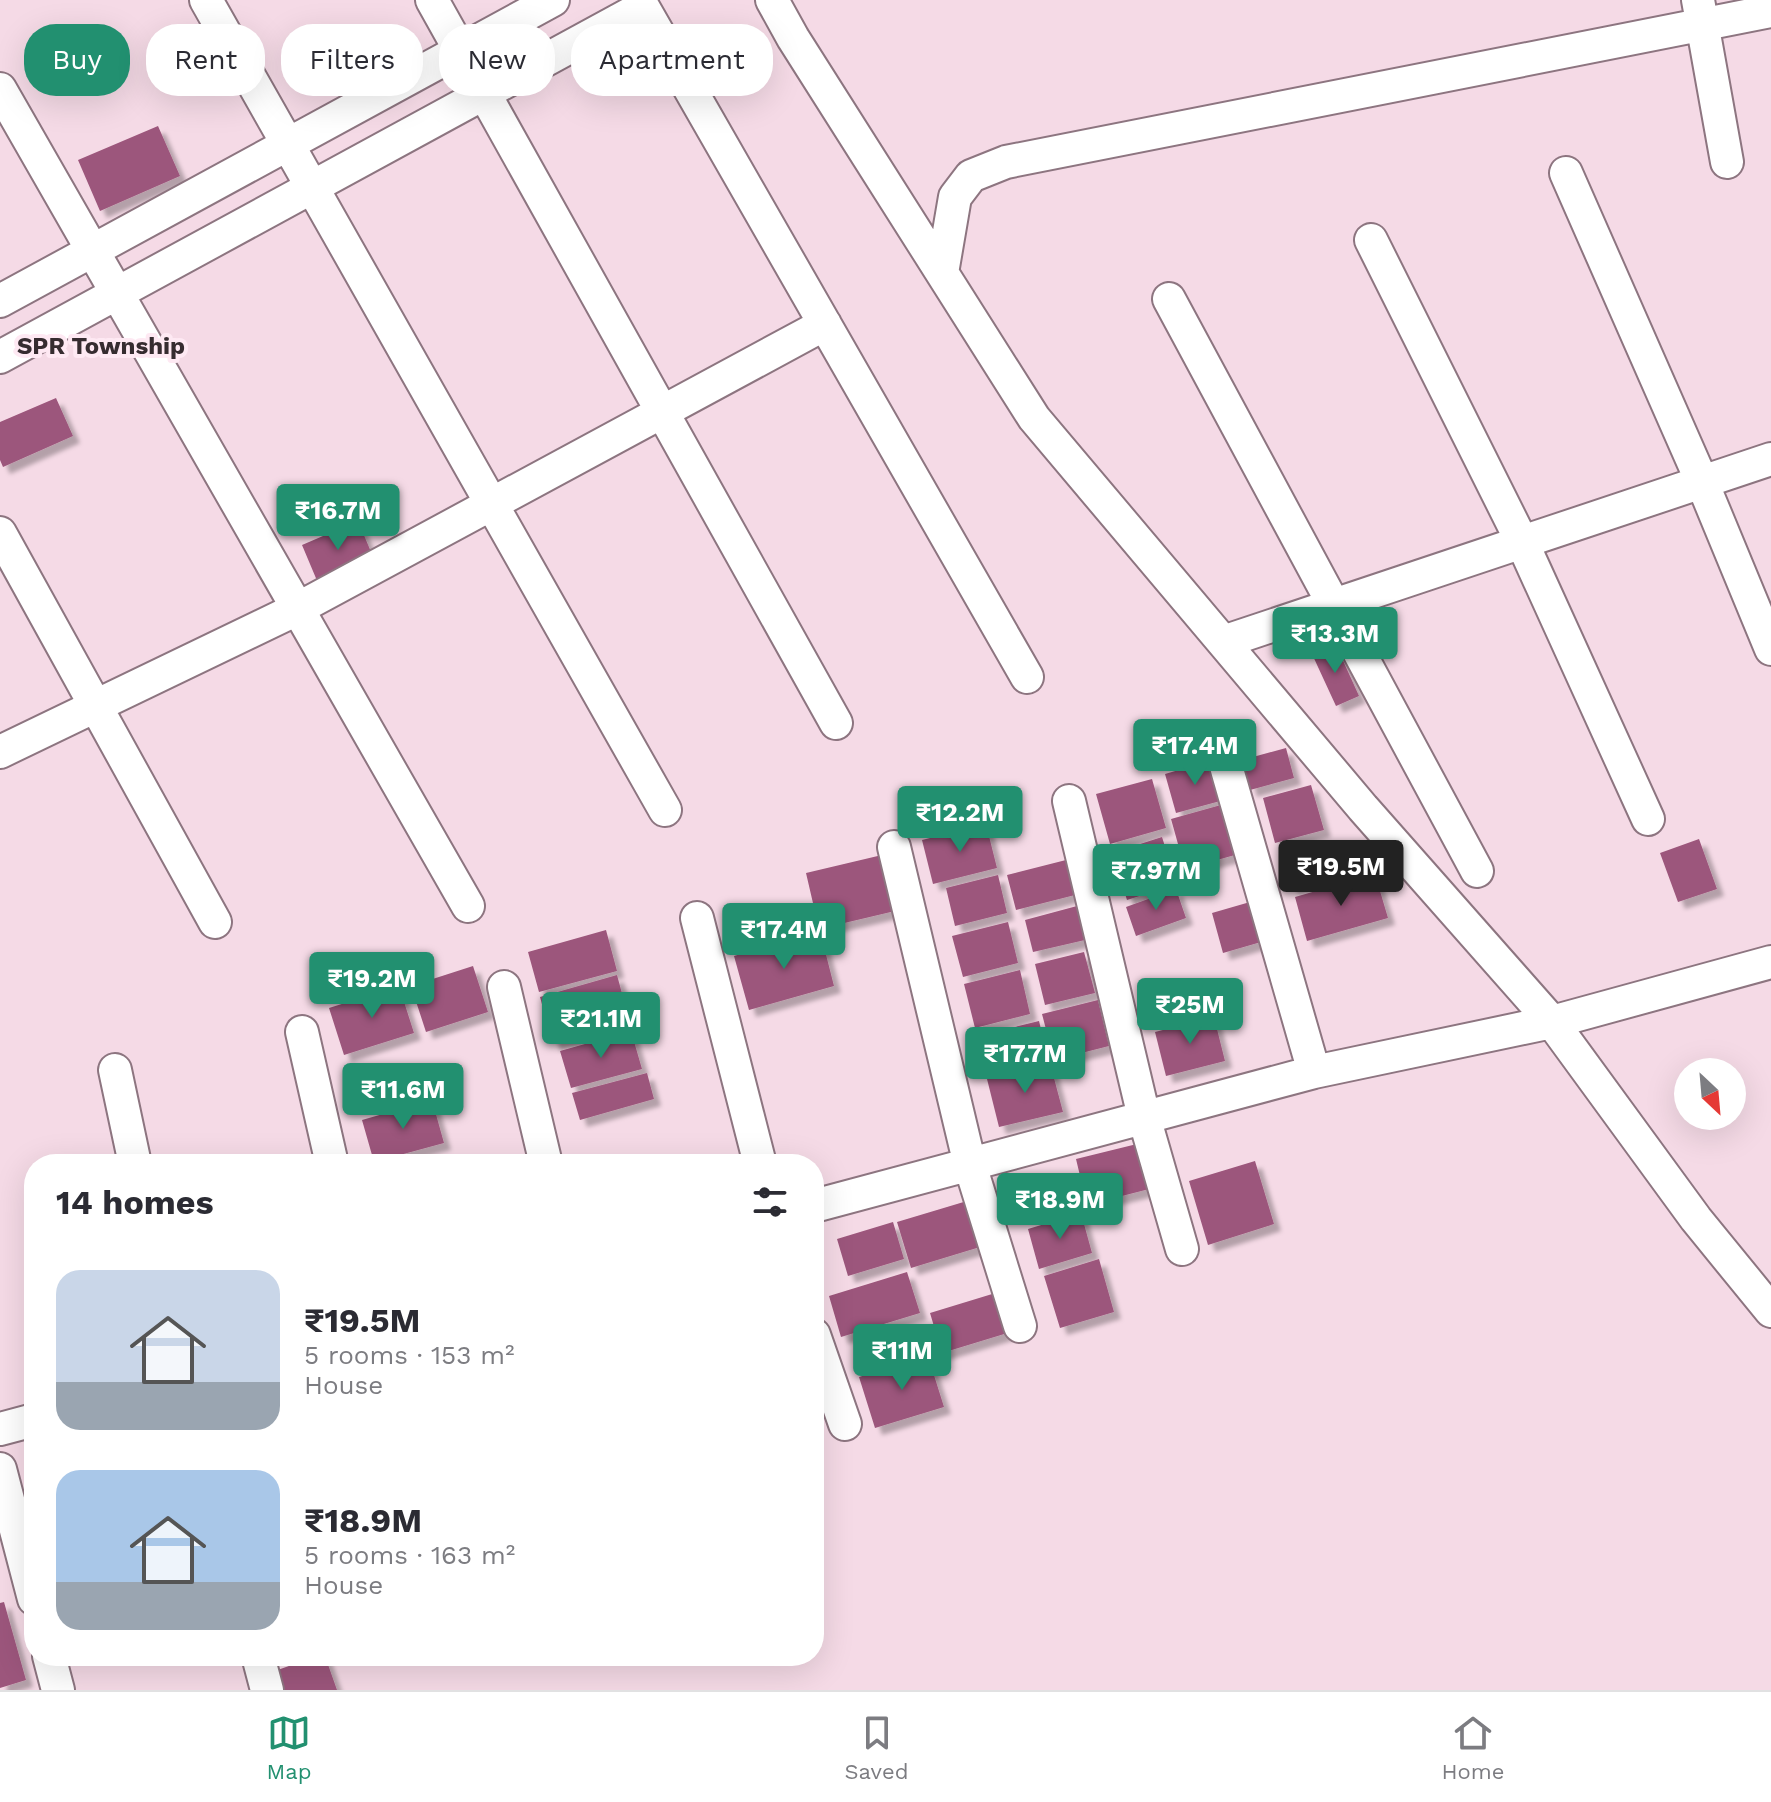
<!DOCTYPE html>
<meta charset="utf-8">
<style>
:root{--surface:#fff;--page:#f2f2f3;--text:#2b2b33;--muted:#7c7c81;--line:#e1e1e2;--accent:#229070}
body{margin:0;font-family:"Work Sans",sans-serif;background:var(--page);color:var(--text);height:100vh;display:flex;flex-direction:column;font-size:30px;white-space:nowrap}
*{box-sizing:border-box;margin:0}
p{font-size:26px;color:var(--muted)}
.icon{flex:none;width:44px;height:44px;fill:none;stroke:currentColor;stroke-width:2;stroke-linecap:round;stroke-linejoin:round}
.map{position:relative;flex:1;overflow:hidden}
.side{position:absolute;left:24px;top:1154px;width:800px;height:512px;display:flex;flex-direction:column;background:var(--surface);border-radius:32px;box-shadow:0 8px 32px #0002}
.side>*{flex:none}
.top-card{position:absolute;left:24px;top:24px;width:800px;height:72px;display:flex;gap:16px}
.needle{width:52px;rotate:154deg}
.fabs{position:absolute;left:1674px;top:1058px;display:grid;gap:16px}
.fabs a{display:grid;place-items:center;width:72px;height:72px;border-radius:50%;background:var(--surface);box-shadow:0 8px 32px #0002;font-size:40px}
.price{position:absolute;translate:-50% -68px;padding:0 18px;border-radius:8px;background:var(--accent);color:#fff;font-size:26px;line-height:52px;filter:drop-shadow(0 2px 4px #0008)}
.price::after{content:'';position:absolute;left:50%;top:48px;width:24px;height:18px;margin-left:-12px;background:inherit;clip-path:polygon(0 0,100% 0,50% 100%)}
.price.current{background:#222;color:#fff}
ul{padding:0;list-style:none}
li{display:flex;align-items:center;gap:24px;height:200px;padding:0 32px}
li span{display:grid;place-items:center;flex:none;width:224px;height:160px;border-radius:24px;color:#555}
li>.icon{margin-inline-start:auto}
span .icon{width:96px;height:96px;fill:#fffc;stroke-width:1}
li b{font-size:34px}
h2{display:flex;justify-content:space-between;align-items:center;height:96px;padding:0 32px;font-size:34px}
.chip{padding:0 28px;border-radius:32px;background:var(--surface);box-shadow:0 8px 32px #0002;font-size:28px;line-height:72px}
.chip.current{background:var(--accent);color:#fff}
.dock{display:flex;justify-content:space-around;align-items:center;height:112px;border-top:2px solid var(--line);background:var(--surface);font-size:22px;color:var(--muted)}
.dock a{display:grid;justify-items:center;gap:4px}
.dock .current{color:var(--accent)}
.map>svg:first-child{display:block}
.building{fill:#9c567b;filter:url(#shadow)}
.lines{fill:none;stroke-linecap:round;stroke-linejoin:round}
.minor-casing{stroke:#8d7580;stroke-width:36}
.minor{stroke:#fff;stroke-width:32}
.labels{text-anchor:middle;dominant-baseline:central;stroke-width:8;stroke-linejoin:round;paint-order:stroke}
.neighbourhood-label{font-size:24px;font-weight:bold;fill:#362c30;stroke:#fee9f3}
</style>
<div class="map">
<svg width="1771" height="1690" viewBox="0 0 1771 1690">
<defs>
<filter id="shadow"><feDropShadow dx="7" dy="7" stdDeviation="2" flood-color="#0004"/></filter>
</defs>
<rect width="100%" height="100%" fill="#f5dae6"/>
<path class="building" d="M 158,126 L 180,176 L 100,211 L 78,160 Z
M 56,398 L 73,436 L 3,467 L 0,460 L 0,422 Z
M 358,521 L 374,559 L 318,583 L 302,545 Z
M 1335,643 L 1359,696 L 1336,706 L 1312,654 Z
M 1286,748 L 1294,778 L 1250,790 L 1242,760 Z
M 1213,760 L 1224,800 L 1176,813 L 1165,774 Z
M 1152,779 L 1166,828 L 1110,844 L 1096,794 Z
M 1311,785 L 1324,830 L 1275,843 L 1263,798 Z
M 1228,803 L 1242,853 L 1185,869 L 1171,819 Z
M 986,824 L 997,868 L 933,884 L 922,840 Z
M 1162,837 L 1177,884 L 1127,900 L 1112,853 Z
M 1699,839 L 1717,889 L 1678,902 L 1660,853 Z
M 1324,840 L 1334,875 L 1291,887 L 1281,852 Z
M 882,855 L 895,911 L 819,929 L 806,873 Z
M 1066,860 L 1075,895 L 1016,910 L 1007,875 Z
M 1375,874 L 1388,918 L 1307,941 L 1295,897 Z
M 998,875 L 1007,913 L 955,926 L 946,888 Z
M 1176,889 L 1186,918 L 1136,936 L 1126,907 Z
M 1250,902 L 1261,942 L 1223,953 L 1212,913 Z
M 1077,906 L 1085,940 L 1033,952 L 1025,920 Z
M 1008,922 L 1018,963 L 963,977 L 952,936 Z
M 606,930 L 617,971 L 539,992 L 528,952 Z
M 820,931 L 834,986 L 749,1010 L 734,956 Z
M 1084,952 L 1095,993 L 1045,1005 L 1035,964 Z
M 473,966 L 488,1012 L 426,1032 L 411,986 Z
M 1020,970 L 1030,1014 L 975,1028 L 964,984 Z
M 617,975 L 630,1023 L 553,1044 L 540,997 Z
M 399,986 L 414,1033 L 344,1055 L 329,1008 Z
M 1098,1000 L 1109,1046 L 1054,1060 L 1042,1014 Z
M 1214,1017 L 1225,1061 L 1166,1076 L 1155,1032 Z
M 1039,1021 L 1048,1057 L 995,1070 L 986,1034 Z
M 631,1031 L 642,1069 L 571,1088 L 560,1051 Z
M 1050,1063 L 1063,1112 L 999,1127 L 987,1079 Z
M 647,1073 L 654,1099 L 580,1120 L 572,1093 Z
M 432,1100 L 444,1143 L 374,1162 L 362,1120 Z
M 1141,1143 L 1153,1188 L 1087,1205 L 1076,1159 Z
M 445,1154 L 448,1164 L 413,1164 L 413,1163 Z
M 1255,1161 L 1274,1224 L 1208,1245 L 1189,1181 Z
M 967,1201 L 980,1247 L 911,1268 L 897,1222 Z
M 1081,1213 L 1092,1253 L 1039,1269 L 1028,1229 Z
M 893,1222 L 904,1259 L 848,1276 L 837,1239 Z
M 1099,1259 L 1114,1312 L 1060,1328 L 1044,1276 Z
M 907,1272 L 920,1313 L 841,1337 L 829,1296 Z
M 1002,1291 L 1014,1331 L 942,1353 L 930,1313 Z
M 928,1356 L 944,1407 L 875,1428 L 859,1377 Z
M 4,1602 L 26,1680 L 0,1688 L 0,1603 Z
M 317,1656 L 325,1656 L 337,1690 L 278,1690 L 272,1672 Z"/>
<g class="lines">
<defs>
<path id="minor" d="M 206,0 L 665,810
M 432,0 L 836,723
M 639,0 L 1027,677
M 772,0 L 793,38 L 1034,418 L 1363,808 L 1552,1022 L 1696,1219 L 1771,1311
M 1698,0 L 1727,162
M 0,89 L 468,906
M 1566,173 L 1702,482 L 1771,649
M 1371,240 L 1522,542 L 1648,819
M 942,273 L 955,197 L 971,176 L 1006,162 L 1771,11
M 1169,299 L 1477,871
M 0,301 L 553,0
M 0,357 L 643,7
M 0,533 L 215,922
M 1223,642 L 1771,459
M 0,752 L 297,609 L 825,324
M 1224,759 L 1314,1072
M 1069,801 L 1144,1117 L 1182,1249
M 894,847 L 970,1165 L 1020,1326
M 697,918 L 760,1164
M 504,987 L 546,1164
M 302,1032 L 332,1164
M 115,1070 L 135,1164
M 814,1206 L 1314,1072 L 1552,1022 L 1771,962
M 814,1335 L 845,1424
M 0,1429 L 34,1420
M 0,1469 L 34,1599
M 49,1656 L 58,1690
M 258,1656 L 267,1690"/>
</defs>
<use href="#minor" class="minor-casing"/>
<use href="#minor" class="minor"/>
</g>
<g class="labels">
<g class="neighbourhood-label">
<text x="101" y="346">SPR Township</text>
</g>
</g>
</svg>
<div class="fabs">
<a><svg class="needle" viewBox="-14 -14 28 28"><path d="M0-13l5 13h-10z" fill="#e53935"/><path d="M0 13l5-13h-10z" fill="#7c7c81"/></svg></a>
</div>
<b class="price" style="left:338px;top:552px">₹16.7M</b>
<b class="price" style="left:1335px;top:675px">₹13.3M</b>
<b class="price" style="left:1195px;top:787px">₹17.4M</b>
<b class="price" style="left:960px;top:854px">₹12.2M</b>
<b class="price current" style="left:1341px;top:908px">₹19.5M</b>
<b class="price" style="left:1156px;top:912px">₹7.97M</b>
<b class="price" style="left:784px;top:971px">₹17.4M</b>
<b class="price" style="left:372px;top:1020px">₹19.2M</b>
<b class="price" style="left:1190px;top:1046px">₹25M</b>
<b class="price" style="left:601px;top:1060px">₹21.1M</b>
<b class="price" style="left:1025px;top:1095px">₹17.7M</b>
<b class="price" style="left:403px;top:1131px">₹11.6M</b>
<b class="price" style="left:1060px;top:1241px">₹18.9M</b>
<b class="price" style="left:902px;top:1392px">₹11M</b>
<div class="top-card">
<a class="chip current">Buy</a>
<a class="chip">Rent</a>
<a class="chip">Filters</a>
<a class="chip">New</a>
<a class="chip">Apartment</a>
</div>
<section class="side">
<h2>14 homes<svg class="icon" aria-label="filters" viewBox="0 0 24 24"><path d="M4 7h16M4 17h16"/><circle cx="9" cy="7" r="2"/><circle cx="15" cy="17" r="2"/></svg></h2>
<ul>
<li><span style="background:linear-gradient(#c9d6e8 70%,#9aa5b1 0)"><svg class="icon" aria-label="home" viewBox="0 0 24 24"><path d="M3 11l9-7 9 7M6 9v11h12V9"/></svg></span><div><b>₹19.5M</b><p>5 rooms · 153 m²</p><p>House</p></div></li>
<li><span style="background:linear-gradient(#a9c7e8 70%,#9aa5b1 0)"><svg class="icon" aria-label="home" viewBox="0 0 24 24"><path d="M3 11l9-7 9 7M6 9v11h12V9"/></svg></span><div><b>₹18.9M</b><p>5 rooms · 163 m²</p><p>House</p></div></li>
</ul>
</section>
</div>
<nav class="dock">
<a class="current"><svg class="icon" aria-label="map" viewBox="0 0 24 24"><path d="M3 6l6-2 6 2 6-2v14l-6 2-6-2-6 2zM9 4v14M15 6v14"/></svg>Map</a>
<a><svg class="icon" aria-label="saved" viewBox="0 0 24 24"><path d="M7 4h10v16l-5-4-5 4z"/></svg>Saved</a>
<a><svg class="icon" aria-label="home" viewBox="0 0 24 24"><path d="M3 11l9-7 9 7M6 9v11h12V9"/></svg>Home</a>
</nav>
